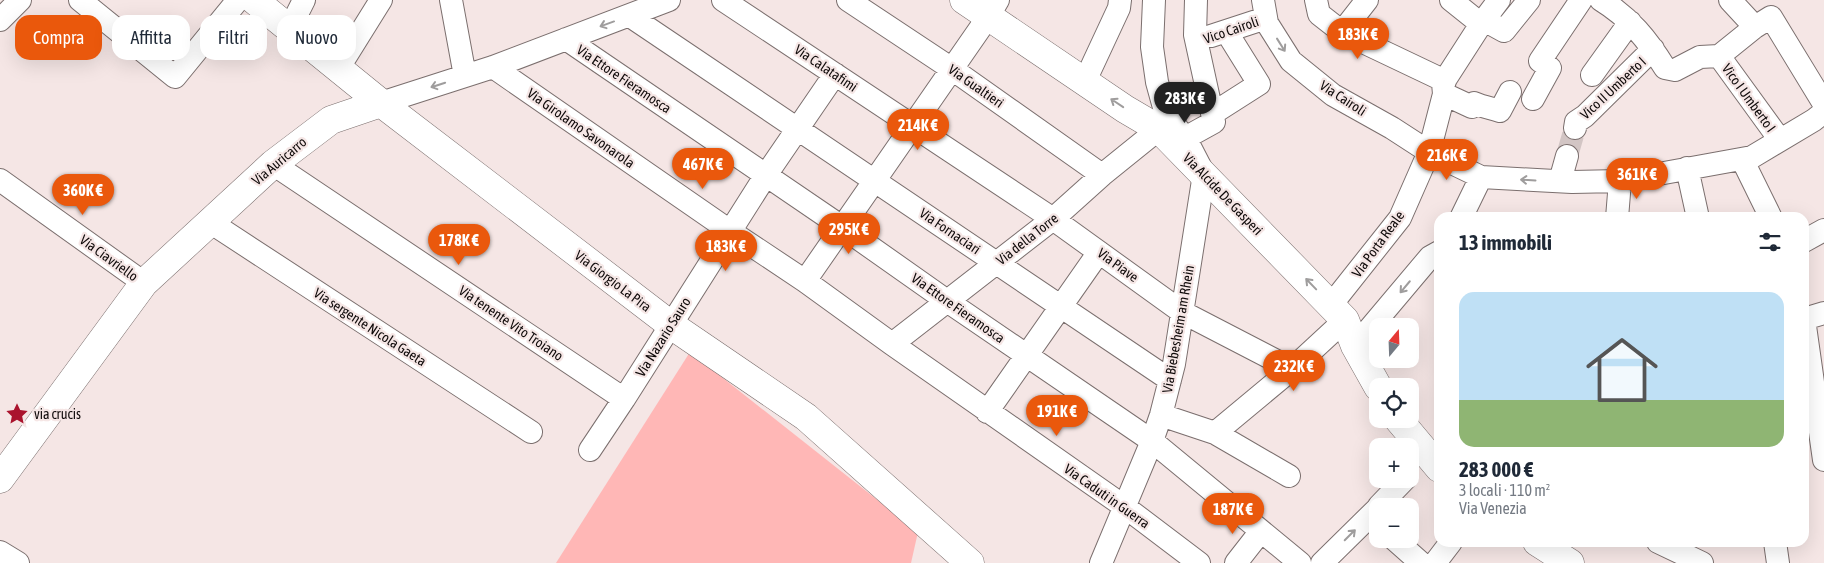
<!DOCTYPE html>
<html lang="it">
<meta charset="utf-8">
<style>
:root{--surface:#fff;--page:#f2f2f3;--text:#1f2937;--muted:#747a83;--line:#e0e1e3;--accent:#ea580c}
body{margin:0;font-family:"Asap Condensed",sans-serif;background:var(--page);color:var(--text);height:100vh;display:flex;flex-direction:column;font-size:19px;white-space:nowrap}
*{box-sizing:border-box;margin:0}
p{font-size:16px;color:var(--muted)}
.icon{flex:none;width:28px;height:28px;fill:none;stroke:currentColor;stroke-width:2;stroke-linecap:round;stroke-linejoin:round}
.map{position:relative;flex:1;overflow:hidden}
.side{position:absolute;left:1434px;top:212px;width:375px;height:335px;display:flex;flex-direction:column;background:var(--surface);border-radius:15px;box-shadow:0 5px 20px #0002}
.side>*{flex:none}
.banner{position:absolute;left:15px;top:15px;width:475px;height:45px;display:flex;gap:10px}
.needle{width:32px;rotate:19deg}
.buttons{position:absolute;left:1369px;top:318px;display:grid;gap:10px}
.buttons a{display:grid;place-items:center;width:50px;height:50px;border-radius:10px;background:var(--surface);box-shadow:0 5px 20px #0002;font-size:25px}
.price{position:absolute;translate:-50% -42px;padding:0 11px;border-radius:18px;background:var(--accent);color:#fff;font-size:16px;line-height:32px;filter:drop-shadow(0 1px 2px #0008)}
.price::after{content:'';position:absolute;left:50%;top:30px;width:15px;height:11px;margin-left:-8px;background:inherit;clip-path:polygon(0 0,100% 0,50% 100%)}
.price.active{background:#222;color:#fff}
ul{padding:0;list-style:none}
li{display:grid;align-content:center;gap:10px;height:265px;padding:0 25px}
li+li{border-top:1px solid var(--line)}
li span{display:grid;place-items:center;height:155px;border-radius:15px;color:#555}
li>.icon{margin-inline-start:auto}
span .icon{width:90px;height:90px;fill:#fffc;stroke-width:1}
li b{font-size:21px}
h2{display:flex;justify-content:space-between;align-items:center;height:60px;padding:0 25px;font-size:21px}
.chip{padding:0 18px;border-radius:15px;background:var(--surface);box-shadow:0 5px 20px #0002;font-size:18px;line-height:45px}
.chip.active{background:var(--accent);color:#fff}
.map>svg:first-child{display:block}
.green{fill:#ffb7b6}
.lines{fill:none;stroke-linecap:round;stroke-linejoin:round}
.street-tunnel{stroke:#d2c5c4;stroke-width:22;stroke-dasharray:22 11;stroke-linecap:butt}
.street-casing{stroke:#7b6f6e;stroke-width:24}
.secondary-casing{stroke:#7b6f6e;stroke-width:29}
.street{stroke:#fff;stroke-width:22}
.secondary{stroke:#fff;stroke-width:28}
.oneway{stroke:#9f9d9d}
.labels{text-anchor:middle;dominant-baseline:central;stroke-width:4.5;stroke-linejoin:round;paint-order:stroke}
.street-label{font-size:14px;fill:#0f0a0a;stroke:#f5e6e5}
.poi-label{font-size:14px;fill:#0f0a0a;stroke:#f5e6e5;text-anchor:start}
</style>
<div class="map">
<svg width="1824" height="563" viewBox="0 0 1824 563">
<rect width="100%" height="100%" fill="#f5e6e5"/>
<path class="green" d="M 690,352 L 918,532 L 911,563 L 556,563 Z"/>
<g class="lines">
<path class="street-tunnel" d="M 1567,156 L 1575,128"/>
<defs>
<path id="street" d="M 80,0 L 175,77 L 238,0
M 451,0 L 465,76
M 723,0 L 1053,219 L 1182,312 L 1292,369
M 848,0 L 952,69 L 1102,175
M 1263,0 L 1267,23 L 1291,61 L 1333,95 L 1392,128 L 1429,152 L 1481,177 L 1572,182 L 1620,181 L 1752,157 L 1814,120 L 1824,112
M 1316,0 L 1319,14 L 1342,32 L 1445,81
M 1451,0 L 1481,24
M 1601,0 C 1630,18 1647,39 1665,68 L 1675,70 L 1700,57 L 1719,56 L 1755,27 L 1771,17 L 1824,104
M 1730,0 L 1755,27
M 630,16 L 1170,380
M 0,20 L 20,0
M 1484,20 L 1504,31 L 1529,0
M 290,28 L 304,0
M 1342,32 L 1367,0
M 1211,36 L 1266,18
M 566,39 L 842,227 L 947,301 L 1152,441 L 1300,563
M 1719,56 L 1780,140
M 493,67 L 730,231 L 805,281 L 892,344 L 1125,507 L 1199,563
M 338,69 L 381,0
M 1592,75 L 1630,22
M 1085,81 L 1119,8 L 1120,0
M 1444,94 L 1472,107 L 1474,103 C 1483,107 1491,108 1500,111 L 1510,92
M 1533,99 L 1550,68 L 1540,61 L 1581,0
M 381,103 L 493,67 L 669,0
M 1212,114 L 1259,84 L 1226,31
M 1575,128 L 1576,122 L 1585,116 L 1653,49
M 1185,138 L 1214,122 L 1195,35 L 1196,0
M 1742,159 L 1771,218
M 273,164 L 624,399
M 1687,168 L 1698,218
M 0,180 L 144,283
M 1560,181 L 1567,156
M 1461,218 L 1481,177
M 1617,218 L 1620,181
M 210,222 L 531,432
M 1804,241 L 1824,230
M 805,281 L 988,17 L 998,0
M 1331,305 L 1400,218 L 1429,152 L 1444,94 L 1443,83 L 1481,24 L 1499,0
M 1804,319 L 1824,460
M 1804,319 L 1824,313
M 892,344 L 1053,219 L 1102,175 L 1159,129
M 1355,346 L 1430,257 L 1439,252
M 987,412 L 1099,252
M 1161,415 L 1215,433 L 1289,476
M 1215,433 L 1292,369 L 1345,320
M 590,450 L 624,399 L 766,175 L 835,74
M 1379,506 L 1405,479
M 1394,539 L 1421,563
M 1658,542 L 1702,563
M 1775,542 L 1778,563
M 0,552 L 18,563
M 1101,563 L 1152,441 L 1161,415 L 1174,364 L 1204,174 L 1188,143 L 1165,111 L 1157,82 L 1152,47 L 1154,0
M 1236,563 L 1261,531
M 1322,563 L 1378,508
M 1435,563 L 1451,542"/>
<path id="secondary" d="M 254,0 L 381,103 L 671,325 L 806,417 L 970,563
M 964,0 L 1125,109 L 1159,129 L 1345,320 L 1355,346 L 1378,387
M 1398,419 L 1439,468
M 0,479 L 144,283 L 273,164 L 331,120 L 381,103
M 1537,542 L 1570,563"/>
</defs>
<use href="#street" class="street-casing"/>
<use href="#secondary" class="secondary-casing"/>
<use href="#street" class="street"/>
<use href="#secondary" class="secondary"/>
</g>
<defs><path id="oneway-shaft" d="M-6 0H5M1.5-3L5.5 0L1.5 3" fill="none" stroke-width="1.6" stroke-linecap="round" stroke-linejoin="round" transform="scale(1.25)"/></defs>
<g class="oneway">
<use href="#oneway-shaft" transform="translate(607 24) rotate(160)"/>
<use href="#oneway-shaft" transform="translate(1281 45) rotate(58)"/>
<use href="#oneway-shaft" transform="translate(438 85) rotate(162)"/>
<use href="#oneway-shaft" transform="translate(1117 103) rotate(-146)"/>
<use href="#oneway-shaft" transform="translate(1528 180) rotate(-177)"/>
<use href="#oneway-shaft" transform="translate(1311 284) rotate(-134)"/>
<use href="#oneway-shaft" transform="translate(1405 287) rotate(130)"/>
<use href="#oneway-shaft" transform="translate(1350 535) rotate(-45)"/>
</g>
<defs>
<symbol id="sight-bare" viewBox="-9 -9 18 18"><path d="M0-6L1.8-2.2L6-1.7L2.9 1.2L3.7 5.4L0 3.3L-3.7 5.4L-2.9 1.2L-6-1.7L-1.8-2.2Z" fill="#aa132d" stroke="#f5e6e5" stroke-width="2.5" paint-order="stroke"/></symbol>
</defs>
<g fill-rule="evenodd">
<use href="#sight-bare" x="1" y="398" width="32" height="32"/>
</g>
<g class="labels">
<g class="street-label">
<text transform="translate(1231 30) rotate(-19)">Vico Cairoli</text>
<text transform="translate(826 68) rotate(34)">Via Calatafimi</text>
<text transform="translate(624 79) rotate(34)">Via Ettore Fieramosca</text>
<text transform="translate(976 86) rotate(35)">Via Gualtieri</text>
<text transform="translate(1613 88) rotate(-43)">Vico II Umberto I</text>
<text transform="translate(1343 98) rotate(33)">Via Cairoli</text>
<text transform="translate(1749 98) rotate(54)">Vico I Umberto I</text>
<text transform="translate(581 128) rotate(35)">Via Girolamo Savonarola</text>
<text transform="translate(279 161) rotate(-40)">Via Auricarro</text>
<text transform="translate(1223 194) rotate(46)">Via Alcide De Gasperi</text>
<text transform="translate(950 231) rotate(34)">Via Fornaciari</text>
<text transform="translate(1027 239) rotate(-38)">Via della Torre</text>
<text transform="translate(1378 244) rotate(-54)">Via Porta Reale</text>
<text transform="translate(109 258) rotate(36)">Via Ciavriello</text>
<text transform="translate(1118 265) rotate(36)">Via Piave</text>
<text transform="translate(613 281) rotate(37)">Via Giorgio La Pira</text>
<text transform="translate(958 308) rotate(35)">Via Ettore Fieramosca</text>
<text transform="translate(511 323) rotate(34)">Via tenente Vito Troiano</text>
<text transform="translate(370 327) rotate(33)">Via sergente Nicola Gaeta</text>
<text transform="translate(1178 329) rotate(-80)">Via Biebesheim am Rhein</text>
<text transform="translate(663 337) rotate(-58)">Via Nazario Sauro</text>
<text transform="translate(1107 496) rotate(35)">Via Caduti in Guerra</text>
</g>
<g class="poi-label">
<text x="34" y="414">via crucis</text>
</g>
</g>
</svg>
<div class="buttons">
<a><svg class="needle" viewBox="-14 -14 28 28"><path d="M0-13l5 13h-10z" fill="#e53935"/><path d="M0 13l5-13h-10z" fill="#747a83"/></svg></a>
<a><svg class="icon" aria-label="locate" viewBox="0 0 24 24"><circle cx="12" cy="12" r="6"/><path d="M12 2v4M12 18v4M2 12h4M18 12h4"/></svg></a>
<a>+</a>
<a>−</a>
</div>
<b class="price" style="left:1358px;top:60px">183K €</b>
<b class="price active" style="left:1185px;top:124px">283K €</b>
<b class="price" style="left:918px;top:151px">214K €</b>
<b class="price" style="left:1447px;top:181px">216K €</b>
<b class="price" style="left:703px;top:190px">467K €</b>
<b class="price" style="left:1637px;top:200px">361K €</b>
<b class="price" style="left:83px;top:216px">360K €</b>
<b class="price" style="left:849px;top:255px">295K €</b>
<b class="price" style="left:459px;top:266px">178K €</b>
<b class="price" style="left:726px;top:272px">183K €</b>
<b class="price" style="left:1294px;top:392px">232K €</b>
<b class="price" style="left:1057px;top:437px">191K €</b>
<b class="price" style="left:1233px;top:535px">187K €</b>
<div class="banner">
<a class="chip active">Compra</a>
<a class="chip">Affitta</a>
<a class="chip">Filtri</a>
<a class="chip">Nuovo</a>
</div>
<section class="side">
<h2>13 immobili<svg class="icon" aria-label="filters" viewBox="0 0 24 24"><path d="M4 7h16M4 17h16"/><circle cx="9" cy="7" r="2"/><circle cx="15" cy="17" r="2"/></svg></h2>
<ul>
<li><span style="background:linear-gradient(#bfe0f5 70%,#8fb573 0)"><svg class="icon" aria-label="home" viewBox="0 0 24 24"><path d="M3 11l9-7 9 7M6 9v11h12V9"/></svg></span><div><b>283 000 €</b><p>3 locali · 110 m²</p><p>Via Venezia</p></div></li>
</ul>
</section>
</div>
